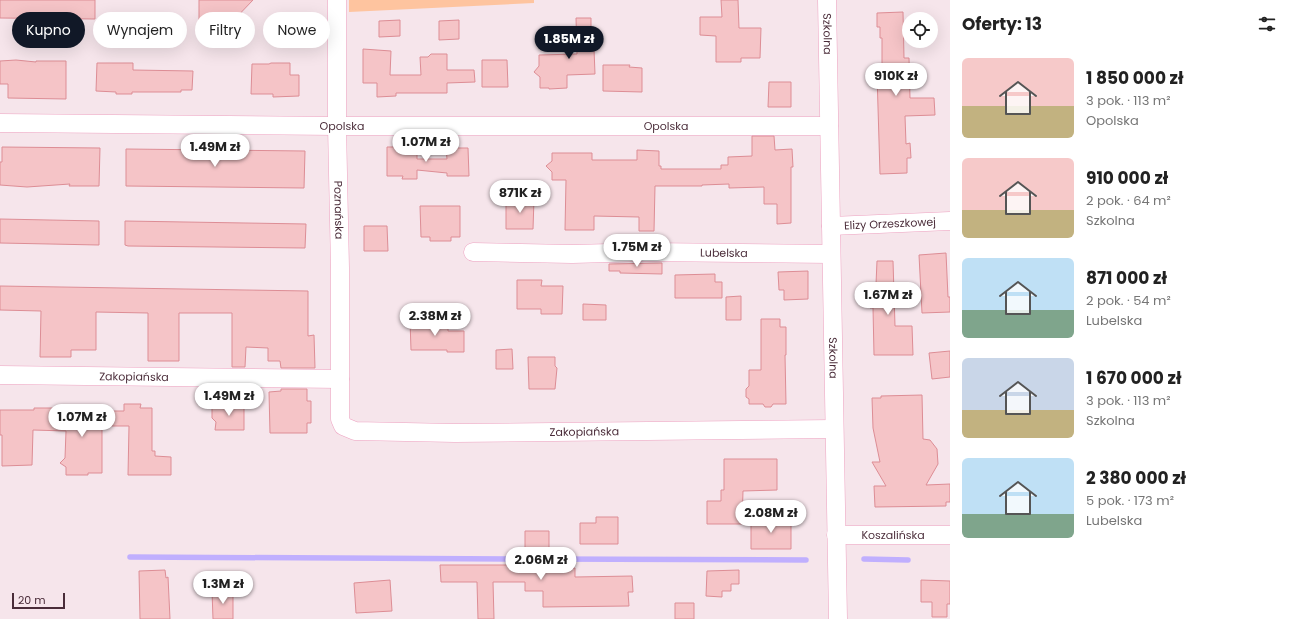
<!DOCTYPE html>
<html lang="pl">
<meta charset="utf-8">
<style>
:root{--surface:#fff;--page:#f2f2f2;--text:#222;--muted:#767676;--accent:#111827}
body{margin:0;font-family:Poppins,sans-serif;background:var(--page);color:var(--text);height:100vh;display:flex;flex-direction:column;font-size:15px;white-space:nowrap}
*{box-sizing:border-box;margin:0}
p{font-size:13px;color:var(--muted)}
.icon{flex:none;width:22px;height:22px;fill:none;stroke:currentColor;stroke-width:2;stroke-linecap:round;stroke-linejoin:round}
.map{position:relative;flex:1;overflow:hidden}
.sheet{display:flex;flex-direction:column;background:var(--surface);width:340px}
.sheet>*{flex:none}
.top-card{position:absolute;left:12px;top:12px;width:380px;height:36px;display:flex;gap:8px}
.buttons{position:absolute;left:902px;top:12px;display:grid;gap:8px}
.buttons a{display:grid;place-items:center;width:36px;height:36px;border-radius:50%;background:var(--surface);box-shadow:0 4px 16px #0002;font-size:20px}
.scale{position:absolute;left:12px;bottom:10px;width:53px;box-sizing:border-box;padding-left:4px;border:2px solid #4a2c39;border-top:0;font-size:11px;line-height:14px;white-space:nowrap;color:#4a2c39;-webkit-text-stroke:3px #f6e5eb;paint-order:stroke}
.price{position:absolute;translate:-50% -34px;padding:0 9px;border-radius:14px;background:#fff;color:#222;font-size:13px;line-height:26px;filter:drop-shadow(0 1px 2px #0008)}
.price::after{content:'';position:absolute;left:50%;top:24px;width:12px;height:9px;margin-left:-6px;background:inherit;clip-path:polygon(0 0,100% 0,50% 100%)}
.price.on{background:var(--accent);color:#fff}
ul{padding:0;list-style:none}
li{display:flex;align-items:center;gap:12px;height:100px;padding:0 12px}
li span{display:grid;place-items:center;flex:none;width:112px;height:80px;border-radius:6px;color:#555}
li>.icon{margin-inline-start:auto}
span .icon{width:48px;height:48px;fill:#fffc;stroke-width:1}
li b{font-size:17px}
h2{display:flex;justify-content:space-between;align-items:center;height:48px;padding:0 12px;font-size:17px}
.tag{padding:0 14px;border-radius:18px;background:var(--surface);box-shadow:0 4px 16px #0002;font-size:14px;line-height:36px}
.tag.on{background:var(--accent);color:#fff}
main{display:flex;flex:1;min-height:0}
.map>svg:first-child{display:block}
.green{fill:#fec49f}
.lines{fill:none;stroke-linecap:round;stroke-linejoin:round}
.stream{stroke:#c0affe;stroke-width:5.5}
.building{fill:#f5c4c7;stroke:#dd8d95}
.minor-casing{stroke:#eea2c1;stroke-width:19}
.minor{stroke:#fff;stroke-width:18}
.labels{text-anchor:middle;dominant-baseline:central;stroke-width:3.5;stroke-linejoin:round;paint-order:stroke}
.street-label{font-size:11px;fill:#4a2c39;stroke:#f6e5eb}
</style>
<main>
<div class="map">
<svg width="950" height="619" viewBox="0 0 950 619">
<rect width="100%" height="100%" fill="#f6e5eb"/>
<path class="green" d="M 349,0 L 534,0 L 534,3 L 349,12 Z"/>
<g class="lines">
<path class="stream" d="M 130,557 L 531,559
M 542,559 L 806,560
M 864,559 L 908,560"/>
</g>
<path class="building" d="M 0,0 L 95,0 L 95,19 L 0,18 Z
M 199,0 L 253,0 L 230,24 L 230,32 L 222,33 L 222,40 L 199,40 Z
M 721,0 L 738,0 L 739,28 L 761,28 L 760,58 L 741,58 L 741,62 L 716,62 L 716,36 L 700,35 L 700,17 L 722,17 Z
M 903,12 L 904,58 L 909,58 L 910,98 L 934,98 L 935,115 L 905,116 L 906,144 L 910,143 L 911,158 L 907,158 L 907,173 L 880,174 L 877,74 L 882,74 L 882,38 L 880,38 L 880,27 L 877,27 L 877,13 Z
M 576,18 L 591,18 L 591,49 L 594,49 L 595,74 L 567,75 L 567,88 L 549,89 L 549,88 L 540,88 L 540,77 L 534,72 L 539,66 L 539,55 L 577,54 Z
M 400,20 L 400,36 L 379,37 L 379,21 Z
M 459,20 L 459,39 L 439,40 L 439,21 Z
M 363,49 L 391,51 L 390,75 L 421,75 L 420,57 L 428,57 L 431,54 L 447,54 L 447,70 L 474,70 L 475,82 L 447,83 L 447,93 L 396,93 L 396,96 L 377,97 L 377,83 L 363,83 Z
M 16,60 L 36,62 L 36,61 L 66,61 L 66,99 L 8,98 L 8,84 L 0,84 L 0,61 Z
M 482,60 L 507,60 L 508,87 L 482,87 Z
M 97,63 L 133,63 L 133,70 L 193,71 L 192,90 L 181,90 L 181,92 L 132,92 L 132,94 L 116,94 L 116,92 L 96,91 Z
M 271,63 L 290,63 L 290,75 L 299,75 L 299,96 L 273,97 L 273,94 L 251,94 L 252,64 L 269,64 Z
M 603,65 L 630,65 L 629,67 L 642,68 L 642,92 L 603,91 Z
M 769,82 L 791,82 L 791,107 L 768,107 Z
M 752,136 L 774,136 L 775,150 L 792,149 L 793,167 L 791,167 L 791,223 L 777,224 L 777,204 L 764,204 L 764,187 L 729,188 L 729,184 L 702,185 L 702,186 L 655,186 L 654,231 L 639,231 L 639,217 L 594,216 L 594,230 L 565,230 L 566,180 L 552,180 L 552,172 L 546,166 L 552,161 L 552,153 L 592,153 L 592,160 L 637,160 L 637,150 L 659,151 L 659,166 L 661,166 L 661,169 L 721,169 L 721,165 L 728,165 L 728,157 L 752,156 Z
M 2,147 L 100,148 L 99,186 L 69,186 L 70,184 L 27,187 L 0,185 L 0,162 L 2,162 Z
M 387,147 L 417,147 L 417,159 L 447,159 L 446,148 L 468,148 L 469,176 L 447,176 L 447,173 L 417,170 L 417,179 L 402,179 L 403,176 L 387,176 Z
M 126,149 L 305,151 L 304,188 L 126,186 Z
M 506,199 L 534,199 L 533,229 L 506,229 Z
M 420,206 L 460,206 L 460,237 L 451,237 L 451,241 L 430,241 L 430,237 L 421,237 Z
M 0,219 L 99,221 L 99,245 L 0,243 Z
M 125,221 L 306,224 L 305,248 L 128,246 L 125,245 Z
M 364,226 L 387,226 L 388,251 L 364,251 Z
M 946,253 L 948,297 L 950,297 L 950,312 L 922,313 L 919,255 Z
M 877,261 L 893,261 L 895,326 L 912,326 L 913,355 L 874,355 L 873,308 L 870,308 L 870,284 L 876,284 Z
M 662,263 L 662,274 L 620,273 L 620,271 L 609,271 L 609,264 Z
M 808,271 L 808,299 L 784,300 L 784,290 L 779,290 L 778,272 Z
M 715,274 L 715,282 L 722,282 L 722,298 L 675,298 L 675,275 Z
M 517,280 L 542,280 L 541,286 L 563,286 L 562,314 L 541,314 L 541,309 L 517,309 Z
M 0,286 L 308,291 L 308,336 L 314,335 L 315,368 L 281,368 L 280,361 L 268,361 L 268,348 L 246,347 L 245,367 L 232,367 L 232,313 L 179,313 L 179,361 L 148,361 L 148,313 L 96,312 L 96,350 L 71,350 L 71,357 L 40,357 L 41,311 L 0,310 Z
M 741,296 L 741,320 L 726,320 L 726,297 Z
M 583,304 L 606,305 L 606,320 L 583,320 Z
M 439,319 L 439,324 L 448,324 L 448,331 L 464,331 L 464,352 L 447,352 L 447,350 L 411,350 L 410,320 Z
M 761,319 L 780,319 L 780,327 L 786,327 L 786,355 L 785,355 L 786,404 L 773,404 L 771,407 L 765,407 L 763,404 L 749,404 L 749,399 L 746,397 L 746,389 L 749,386 L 749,370 L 761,370 Z
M 512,349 L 513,369 L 496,369 L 496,350 Z
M 950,351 L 950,377 L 932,379 L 929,353 Z
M 528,357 L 555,357 L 555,366 L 557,368 L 555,389 L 529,389 Z
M 281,389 L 307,389 L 307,401 L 311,401 L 311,423 L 307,423 L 307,433 L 270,433 L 269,392 L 281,391 Z
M 922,395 L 923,439 L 930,440 L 937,449 L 938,464 L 926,485 L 950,484 L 950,502 L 946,502 L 946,506 L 875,507 L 874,486 L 886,486 L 872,462 L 880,462 L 873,428 L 872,398 L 881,398 L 881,396 Z
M 124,404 L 141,404 L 140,408 L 152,408 L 152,451 L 155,451 L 155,456 L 171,457 L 171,475 L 128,475 L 129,426 L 102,426 L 102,473 L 88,473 L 88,475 L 66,475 L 66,467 L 60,463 L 65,458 L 66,431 L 33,430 L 32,465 L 2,466 L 2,435 L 0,435 L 0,410 L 34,410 L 34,408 L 74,408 L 74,405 L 88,405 L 87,411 L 124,411 Z
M 212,405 L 244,405 L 244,430 L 215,430 L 216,422 L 212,418 Z
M 724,459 L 777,459 L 777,490 L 743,491 L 742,524 L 707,524 L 707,501 L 721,501 L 721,490 L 724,490 Z
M 596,517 L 618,517 L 618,544 L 580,544 L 580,523 L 596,523 Z
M 751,518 L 791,518 L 791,549 L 751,549 Z
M 525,531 L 549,531 L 549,569 L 575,568 L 575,577 L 632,576 L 633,592 L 628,592 L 629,606 L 543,607 L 543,591 L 525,591 L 525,582 L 493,582 L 494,619 L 478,619 L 477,582 L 441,582 L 440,565 L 525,565 Z
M 165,570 L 166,578 L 168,577 L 170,619 L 140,619 L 139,571 Z
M 739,570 L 739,584 L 731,584 L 731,591 L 722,591 L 722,597 L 706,596 L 707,571 Z
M 390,580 L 392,611 L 356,613 L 354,583 Z
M 921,580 L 950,581 L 950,604 L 947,604 L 947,617 L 932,617 L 932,602 L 921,602 Z
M 233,590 L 233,619 L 213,619 L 212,591 Z
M 675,603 L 694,603 L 694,619 L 675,619 Z"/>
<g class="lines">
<defs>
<g id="minor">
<path id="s1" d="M 337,0 L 337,126 L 340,268 L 340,419 L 343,426 L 355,431 L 455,433 L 834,429"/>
<path id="s2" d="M 827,0 L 838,619"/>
<path id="s3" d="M 0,123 L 337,126 L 829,126"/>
<path id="s4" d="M 831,226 L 950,221"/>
<path id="s5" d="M 473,252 L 572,254 L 648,252 L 831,254"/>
<path id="s6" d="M 0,375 L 340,379"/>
<path id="s7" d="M 836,535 L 950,535"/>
</g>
</defs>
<use href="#minor" class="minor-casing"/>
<use href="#minor" class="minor"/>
</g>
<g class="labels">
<g class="street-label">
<text stroke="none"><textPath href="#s2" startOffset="34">Szkolna</textPath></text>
<text stroke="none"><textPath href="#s3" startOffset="342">Opolska</textPath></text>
<text stroke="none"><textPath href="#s3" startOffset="666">Opolska</textPath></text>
<text stroke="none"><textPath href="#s1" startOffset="210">Poznańska</textPath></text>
<text stroke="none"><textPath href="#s4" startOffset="59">Elizy Orzeszkowej</textPath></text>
<text stroke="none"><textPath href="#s5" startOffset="251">Lubelska</textPath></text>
<text stroke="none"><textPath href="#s2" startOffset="358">Szkolna</textPath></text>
<text stroke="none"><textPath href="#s6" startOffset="134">Zakopiańska</textPath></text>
<text stroke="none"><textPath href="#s1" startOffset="669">Zakopiańska</textPath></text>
<text stroke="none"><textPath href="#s7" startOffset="57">Koszalińska</textPath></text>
</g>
</g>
</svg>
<div class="buttons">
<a><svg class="icon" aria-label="locate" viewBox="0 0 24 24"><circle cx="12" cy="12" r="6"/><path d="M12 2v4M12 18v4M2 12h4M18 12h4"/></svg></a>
</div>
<div class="scale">20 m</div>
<b class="price on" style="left:569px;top:60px">1.85M zł</b>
<b class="price" style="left:896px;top:97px">910K zł</b>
<b class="price" style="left:426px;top:163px">1.07M zł</b>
<b class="price" style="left:215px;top:168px">1.49M zł</b>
<b class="price" style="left:520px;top:214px">871K zł</b>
<b class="price" style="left:637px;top:268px">1.75M zł</b>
<b class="price" style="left:888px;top:316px">1.67M zł</b>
<b class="price" style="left:435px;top:337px">2.38M zł</b>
<b class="price" style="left:229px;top:417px">1.49M zł</b>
<b class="price" style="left:82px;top:438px">1.07M zł</b>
<b class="price" style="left:771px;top:534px">2.08M zł</b>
<b class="price" style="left:541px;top:581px">2.06M zł</b>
<b class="price" style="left:223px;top:605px">1.3M zł</b>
<div class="top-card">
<a class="tag on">Kupno</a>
<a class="tag">Wynajem</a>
<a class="tag">Filtry</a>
<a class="tag">Nowe</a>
</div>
</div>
<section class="sheet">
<h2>Oferty: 13<svg class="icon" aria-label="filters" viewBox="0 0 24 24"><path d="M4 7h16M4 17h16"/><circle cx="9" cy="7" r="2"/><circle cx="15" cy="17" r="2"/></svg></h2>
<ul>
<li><span style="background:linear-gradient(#f6c9c9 60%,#c2b280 0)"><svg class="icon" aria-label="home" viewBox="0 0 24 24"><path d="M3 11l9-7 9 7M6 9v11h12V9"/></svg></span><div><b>1 850 000 zł</b><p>3 pok. · 113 m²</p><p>Opolska</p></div></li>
<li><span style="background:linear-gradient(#f6c9c9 65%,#c2b280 0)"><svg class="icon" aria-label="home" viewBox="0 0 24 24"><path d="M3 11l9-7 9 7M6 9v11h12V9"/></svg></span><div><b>910 000 zł</b><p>2 pok. · 64 m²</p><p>Szkolna</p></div></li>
<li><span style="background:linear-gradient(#bfe0f5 65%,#7fa58c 0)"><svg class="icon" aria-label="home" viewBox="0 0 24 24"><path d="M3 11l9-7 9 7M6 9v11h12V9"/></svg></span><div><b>871 000 zł</b><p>2 pok. · 54 m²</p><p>Lubelska</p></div></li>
<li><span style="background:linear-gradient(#c9d6e8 65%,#c2b280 0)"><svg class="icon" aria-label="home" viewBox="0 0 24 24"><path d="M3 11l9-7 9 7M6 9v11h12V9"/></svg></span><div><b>1 670 000 zł</b><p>3 pok. · 113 m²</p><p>Szkolna</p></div></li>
<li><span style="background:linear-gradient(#bfe0f5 70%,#7fa58c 0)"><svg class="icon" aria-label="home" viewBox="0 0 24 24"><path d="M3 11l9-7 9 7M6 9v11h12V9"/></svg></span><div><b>2 380 000 zł</b><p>5 pok. · 173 m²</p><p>Lubelska</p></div></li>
</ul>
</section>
</main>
